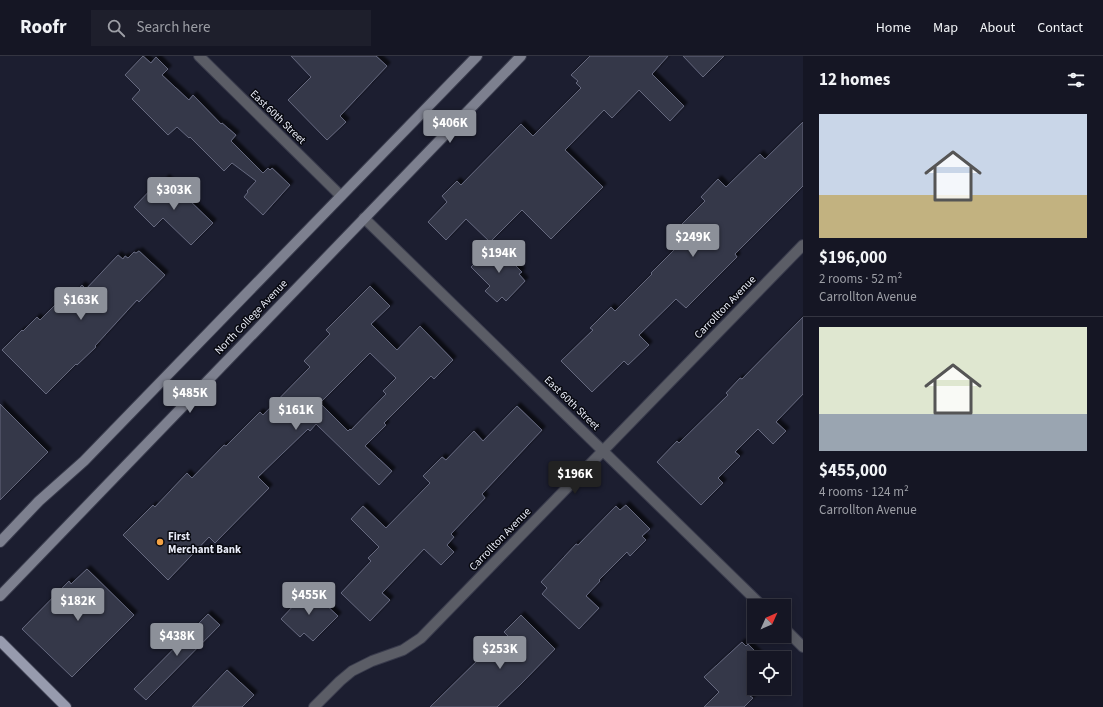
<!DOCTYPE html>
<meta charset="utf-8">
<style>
:root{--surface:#151624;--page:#1e1f2c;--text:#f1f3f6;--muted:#9d9fa6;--line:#343541;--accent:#8c9099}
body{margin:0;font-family:"Source Sans 3",sans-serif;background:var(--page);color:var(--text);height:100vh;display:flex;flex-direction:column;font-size:15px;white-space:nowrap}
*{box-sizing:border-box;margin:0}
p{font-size:13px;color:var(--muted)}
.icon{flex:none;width:22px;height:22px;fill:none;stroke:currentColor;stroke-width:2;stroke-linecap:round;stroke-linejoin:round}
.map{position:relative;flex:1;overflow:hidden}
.side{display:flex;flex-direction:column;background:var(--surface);width:300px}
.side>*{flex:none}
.needle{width:26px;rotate:45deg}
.buttons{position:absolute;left:747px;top:543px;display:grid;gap:8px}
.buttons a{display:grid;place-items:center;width:44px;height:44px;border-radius:0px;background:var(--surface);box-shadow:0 2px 10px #0003,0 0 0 1px var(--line);font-size:20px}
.price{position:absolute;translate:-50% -34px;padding:0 9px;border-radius:4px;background:var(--accent);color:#fff;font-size:13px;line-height:26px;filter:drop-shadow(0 1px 2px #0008)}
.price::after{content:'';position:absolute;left:50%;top:24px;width:12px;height:9px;margin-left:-6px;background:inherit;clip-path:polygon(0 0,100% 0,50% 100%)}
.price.current{background:#222;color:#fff}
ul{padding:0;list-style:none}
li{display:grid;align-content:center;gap:8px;height:212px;padding:0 16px}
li+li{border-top:1px solid var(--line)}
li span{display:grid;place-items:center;height:124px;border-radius:0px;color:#555}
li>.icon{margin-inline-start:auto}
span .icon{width:72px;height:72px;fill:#fffc;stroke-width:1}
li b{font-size:17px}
h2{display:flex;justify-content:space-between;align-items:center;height:48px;padding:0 16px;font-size:17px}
header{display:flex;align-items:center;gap:24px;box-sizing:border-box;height:56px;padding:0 20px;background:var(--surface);border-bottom:1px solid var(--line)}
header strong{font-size:19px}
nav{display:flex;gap:22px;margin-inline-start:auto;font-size:14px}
.search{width:280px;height:36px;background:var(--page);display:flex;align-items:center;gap:10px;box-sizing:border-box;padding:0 14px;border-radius:0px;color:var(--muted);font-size:15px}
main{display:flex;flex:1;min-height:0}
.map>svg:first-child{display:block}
.building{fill:#34374a;stroke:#66697f;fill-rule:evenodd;filter:url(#shadow)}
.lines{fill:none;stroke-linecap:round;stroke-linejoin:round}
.street-casing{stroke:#393b4c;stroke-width:12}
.secondary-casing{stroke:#393b4c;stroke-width:12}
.primary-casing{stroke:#393b4c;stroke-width:12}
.street{stroke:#5b5d66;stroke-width:10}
.secondary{stroke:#7d808f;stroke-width:10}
.primary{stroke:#979bae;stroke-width:10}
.poi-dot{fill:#f4a344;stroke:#080910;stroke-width:1.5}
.labels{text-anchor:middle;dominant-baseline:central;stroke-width:3;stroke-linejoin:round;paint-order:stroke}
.street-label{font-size:11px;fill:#eaedf9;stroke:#080910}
.poi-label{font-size:11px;font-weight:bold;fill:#eaedf9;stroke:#080910;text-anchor:start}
</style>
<header>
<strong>Roofr</strong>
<div class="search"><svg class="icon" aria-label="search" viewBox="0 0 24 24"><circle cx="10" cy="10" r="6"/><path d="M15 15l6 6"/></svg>Search here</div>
<nav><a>Home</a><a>Map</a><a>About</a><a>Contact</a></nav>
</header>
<main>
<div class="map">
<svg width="803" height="651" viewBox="0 0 803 651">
<defs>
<filter id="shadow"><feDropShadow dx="3.5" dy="-3.5" stdDeviation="1" flood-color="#0009"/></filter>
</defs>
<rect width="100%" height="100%" fill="#1c1e30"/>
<path class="building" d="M 143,0 L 151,7 L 156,1 L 168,13 L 162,19 L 189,44 L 193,39 L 221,68 L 222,67 L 236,79 L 231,85 L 263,117 L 268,112 L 270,114 L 272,112 L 290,129 L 263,159 L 244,141 L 248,136 L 247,135 L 256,125 L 232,107 L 224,115 L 190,81 L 189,82 L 177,71 L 168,79 L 132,43 L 140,34 L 125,19 Z
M 291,0 L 376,0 L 387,10 L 340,60 L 346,66 L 327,84 L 288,44 L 311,21 Z
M 590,0 L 668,0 L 652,18 L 684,50 L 670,65 L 639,34 L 612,62 L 604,54 L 565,94 L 603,131 L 551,183 L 522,154 L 490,186 L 466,163 L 446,184 L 428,166 L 447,146 L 442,140 L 457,125 L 461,129 L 521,68 L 533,80 L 581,32 L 576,27 L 578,25 L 571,19 Z
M 683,0 L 724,0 L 703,21 Z
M 803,66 L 803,130 L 735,198 L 737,201 L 686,252 L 676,243 L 639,279 L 649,289 L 628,309 L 624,305 L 592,336 L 561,305 L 593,274 L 590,272 L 611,251 L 615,255 L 652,218 L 651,217 L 679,189 L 670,180 L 705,145 L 701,141 L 718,123 L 726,131 L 760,98 L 765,103 Z
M 166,122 L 213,167 L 191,189 L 163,162 L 154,171 L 134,151 L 159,125 L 161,127 Z
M 494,188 L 522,216 L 519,218 L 525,225 L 506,245 L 502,241 L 497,246 L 485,235 L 490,230 L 471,211 Z
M 139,195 L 165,219 L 139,246 L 137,244 L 95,290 L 96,291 L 77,309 L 76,308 L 46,338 L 2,294 L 22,274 L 23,275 L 37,261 L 40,264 L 56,248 L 61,252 L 82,229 L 86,233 L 118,199 L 123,203 L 125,200 L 128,202 L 134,196 L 136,197 Z
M 370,230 L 390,250 L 371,268 L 397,294 L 420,270 L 453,304 L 434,323 L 431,320 L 384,367 L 386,369 L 365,390 L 392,415 L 379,429 L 316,368 L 310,375 L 308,373 L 258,421 L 269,432 L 215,487 L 209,481 L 168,524 L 123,479 L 153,449 L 155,451 L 187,417 L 192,422 L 224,389 L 226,390 L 260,356 L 263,359 L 310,311 L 304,305 L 330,278 L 326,274 ZM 370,297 L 396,322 L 383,335 L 386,338 L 351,374 L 350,373 L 348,375 L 320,347 Z
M 803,261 L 803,338 L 776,366 L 786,375 L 773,388 L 758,373 L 735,396 L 740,400 L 718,422 L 723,427 L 701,449 L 657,406 L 677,385 L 679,387 L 728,339 L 726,337 L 740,322 L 742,323 Z
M 0,348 L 48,396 L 0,444 Z
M 517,350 L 542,374 L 482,438 L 485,442 L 451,478 L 454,481 L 447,489 L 454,496 L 441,509 L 424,493 L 382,537 L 390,544 L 370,565 L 341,537 L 371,505 L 368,502 L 379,491 L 351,463 L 363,450 L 386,472 L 430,427 L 423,420 L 442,401 L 446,404 L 474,375 L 483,385 Z
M 626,449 L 650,473 L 642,480 L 646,484 L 630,500 L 627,496 L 599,524 L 600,525 L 586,540 L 599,552 L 579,573 L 542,538 L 547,532 L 541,526 L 576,488 L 578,489 L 616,450 L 620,454 Z
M 87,513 L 134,559 L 72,621 L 22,573 L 69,525 L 71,528 Z
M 309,533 L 338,560 L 313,585 L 304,577 L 300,581 L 281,563 Z
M 208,558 L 220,569 L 146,644 L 134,633 Z
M 521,559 L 555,593 L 521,628 L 497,651 L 430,651 L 483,599 L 488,604 L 510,582 L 504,576 Z
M 742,586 L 746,590 L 748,588 L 762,602 L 754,602 L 754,632 L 759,632 L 750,640 L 753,642 L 744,651 L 704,651 L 719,636 L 704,621 Z
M 227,614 L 254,639 L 242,651 L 192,651 Z"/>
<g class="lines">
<defs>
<path id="street" d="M 199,0 L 341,140
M 364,162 L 762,550
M 784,572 L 803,591
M 314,651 L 340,625 L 352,615 L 372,605 L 403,594 L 421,582 L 803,189"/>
<path id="secondary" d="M 0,486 L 39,445 L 84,405 L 477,0
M 0,540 L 521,0"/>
<path id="primary" d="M 0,585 L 66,651"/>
</defs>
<use href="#street" class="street-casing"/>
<use href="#secondary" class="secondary-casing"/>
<use href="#primary" class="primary-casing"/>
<use href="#street" class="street"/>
<use href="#secondary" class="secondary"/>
<use href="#primary" class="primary"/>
</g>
<circle class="poi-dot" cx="160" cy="486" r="4"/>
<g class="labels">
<g class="street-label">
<text transform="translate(278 61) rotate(44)">East 60th Street</text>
<text transform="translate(725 251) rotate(-46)">Carrollton Avenue</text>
<text transform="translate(251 261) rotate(-46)">North College Avenue</text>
<text transform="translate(572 347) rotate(44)">East 60th Street</text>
<text transform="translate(500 483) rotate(-46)">Carrollton Avenue</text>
</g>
<g class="poi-label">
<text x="168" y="480">First<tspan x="168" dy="13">Merchant Bank</tspan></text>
</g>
</g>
</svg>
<div class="buttons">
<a><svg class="needle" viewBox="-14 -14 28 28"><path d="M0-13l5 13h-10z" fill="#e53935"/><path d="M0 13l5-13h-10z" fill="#9d9fa6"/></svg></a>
<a><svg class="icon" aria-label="locate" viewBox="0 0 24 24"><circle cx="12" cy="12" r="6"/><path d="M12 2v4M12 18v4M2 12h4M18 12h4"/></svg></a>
</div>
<b class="price" style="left:450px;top:88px">$406K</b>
<b class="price" style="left:174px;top:155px">$303K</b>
<b class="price" style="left:693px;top:202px">$249K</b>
<b class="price" style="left:499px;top:218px">$194K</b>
<b class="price" style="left:81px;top:265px">$163K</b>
<b class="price" style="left:190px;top:358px">$485K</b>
<b class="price" style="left:296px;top:375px">$161K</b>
<b class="price current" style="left:575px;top:439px">$196K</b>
<b class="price" style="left:309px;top:560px">$455K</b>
<b class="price" style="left:78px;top:566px">$182K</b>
<b class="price" style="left:177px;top:601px">$438K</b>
<b class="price" style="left:500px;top:614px">$253K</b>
</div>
<section class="side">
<h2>12 homes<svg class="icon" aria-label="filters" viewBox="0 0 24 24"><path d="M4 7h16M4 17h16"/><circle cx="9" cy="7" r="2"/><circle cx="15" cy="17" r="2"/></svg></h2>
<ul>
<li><span style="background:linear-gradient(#c9d6e8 65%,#c2b280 0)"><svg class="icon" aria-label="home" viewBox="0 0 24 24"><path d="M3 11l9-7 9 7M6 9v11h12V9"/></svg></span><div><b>$196,000</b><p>2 rooms · 52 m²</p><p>Carrollton Avenue</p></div></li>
<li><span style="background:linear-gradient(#dfe7d0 70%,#9aa5b1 0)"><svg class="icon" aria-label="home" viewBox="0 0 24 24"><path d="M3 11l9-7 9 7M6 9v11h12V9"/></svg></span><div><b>$455,000</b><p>4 rooms · 124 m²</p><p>Carrollton Avenue</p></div></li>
</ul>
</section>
</main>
